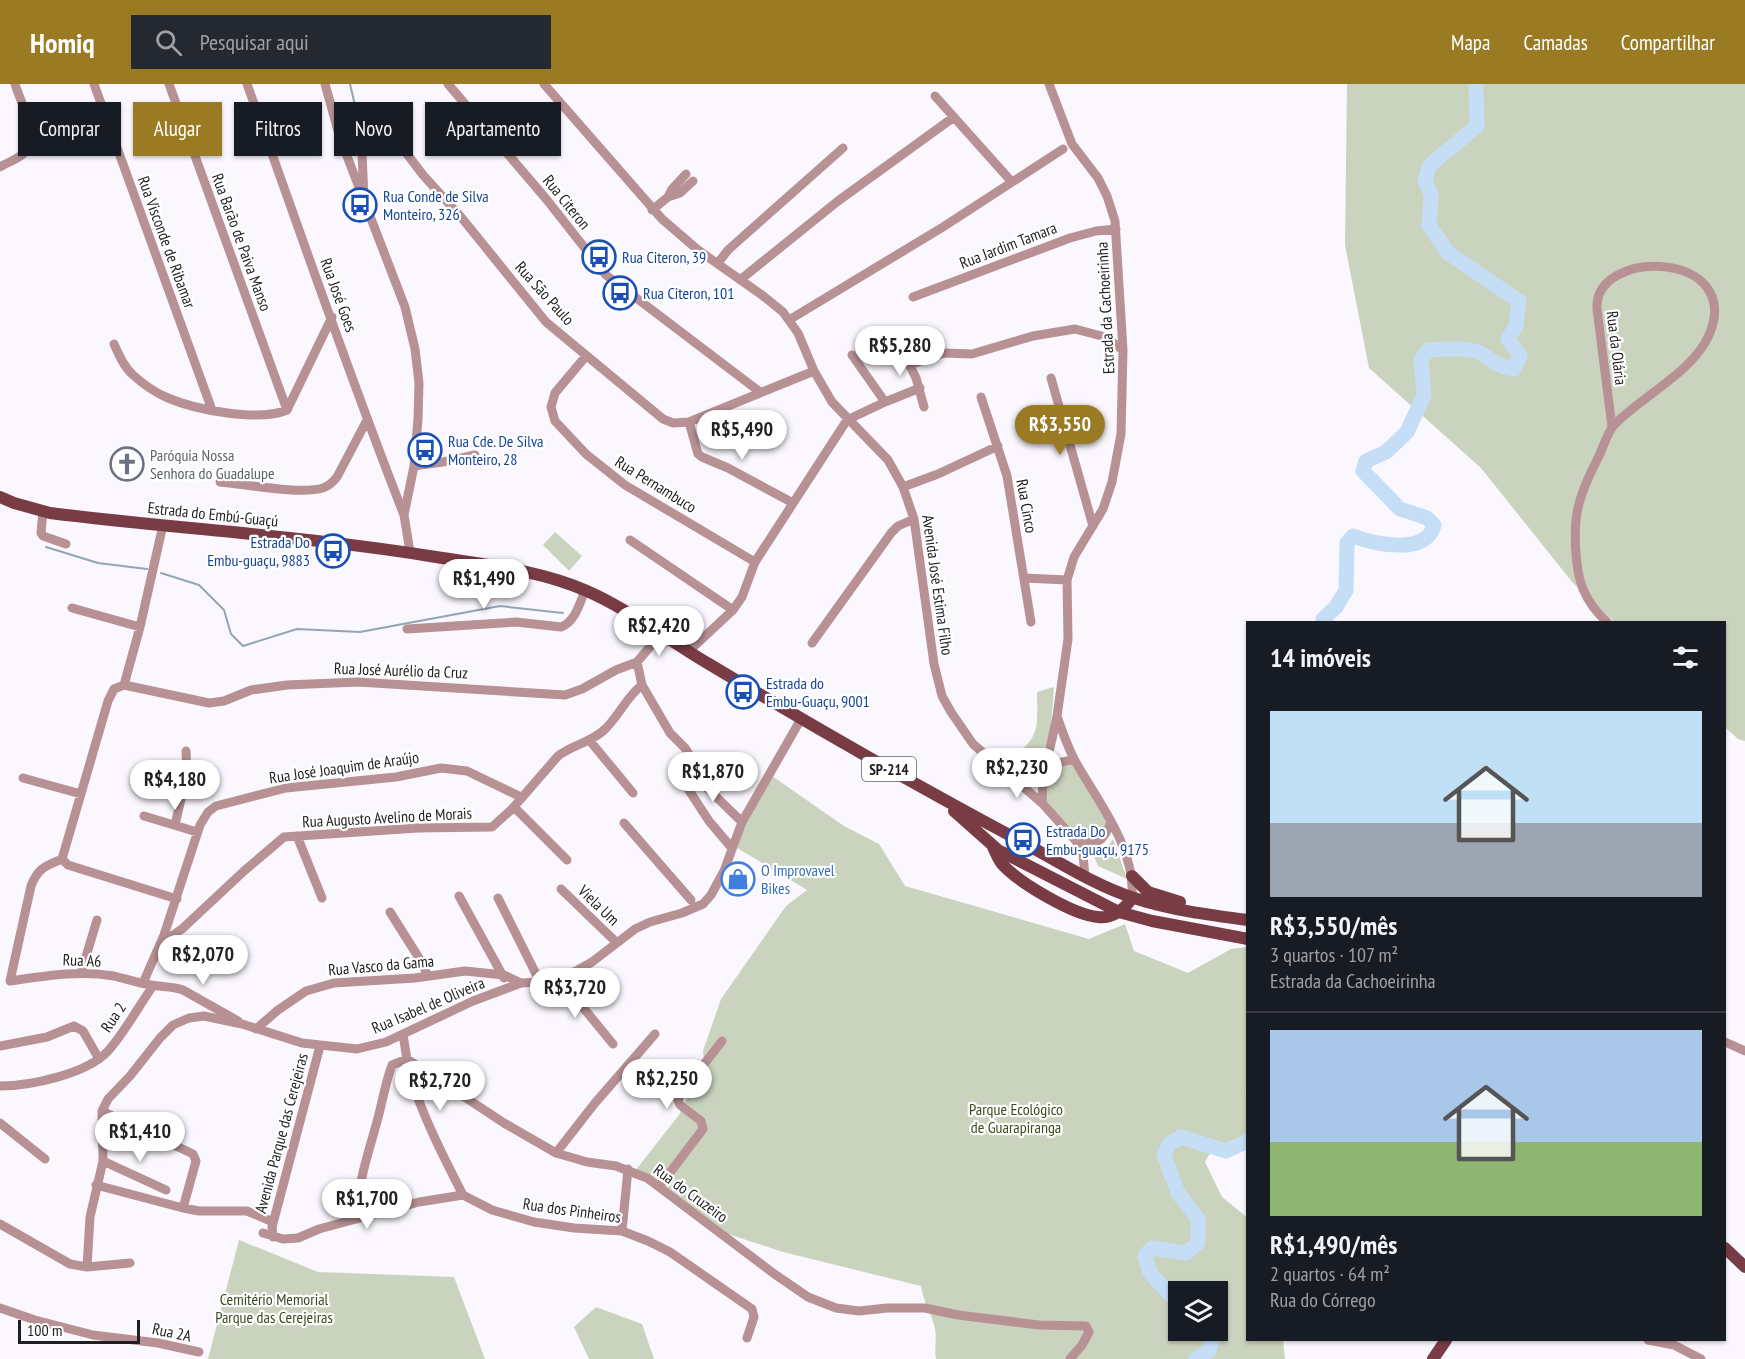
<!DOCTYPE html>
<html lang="pt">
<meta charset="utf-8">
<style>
:root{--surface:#171b24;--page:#242831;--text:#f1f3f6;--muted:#9ea1a6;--line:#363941;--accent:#9a7a23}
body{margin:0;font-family:"PT Sans Narrow",sans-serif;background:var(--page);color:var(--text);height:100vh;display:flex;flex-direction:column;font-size:22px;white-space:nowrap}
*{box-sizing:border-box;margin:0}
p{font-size:20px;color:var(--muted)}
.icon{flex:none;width:33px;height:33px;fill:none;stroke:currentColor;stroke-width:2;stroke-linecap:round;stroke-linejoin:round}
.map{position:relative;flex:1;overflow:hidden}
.sheet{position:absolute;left:1246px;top:537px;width:480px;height:720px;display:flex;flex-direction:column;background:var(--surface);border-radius:0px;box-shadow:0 2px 4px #0004}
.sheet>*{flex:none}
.banner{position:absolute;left:18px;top:18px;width:570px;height:54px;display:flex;gap:12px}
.controls{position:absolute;left:1168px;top:1197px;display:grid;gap:12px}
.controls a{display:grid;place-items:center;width:60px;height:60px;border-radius:0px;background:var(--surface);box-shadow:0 2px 4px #0004;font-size:30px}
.scale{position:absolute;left:18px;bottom:15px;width:122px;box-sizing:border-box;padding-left:6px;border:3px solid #1f1e20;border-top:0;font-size:16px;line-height:21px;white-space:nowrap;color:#1f1e20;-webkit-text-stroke:4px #fff;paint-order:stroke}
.price{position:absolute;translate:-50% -51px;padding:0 14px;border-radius:21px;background:#fff;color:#222;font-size:20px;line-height:39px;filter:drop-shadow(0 2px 3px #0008)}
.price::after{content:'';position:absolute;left:50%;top:36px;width:18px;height:14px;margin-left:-9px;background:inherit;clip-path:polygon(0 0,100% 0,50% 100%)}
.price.selected{background:var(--accent);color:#fff}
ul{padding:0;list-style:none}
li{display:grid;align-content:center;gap:12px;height:318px;padding:0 24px}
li+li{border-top:2px solid var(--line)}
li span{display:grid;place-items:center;height:186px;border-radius:0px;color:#555}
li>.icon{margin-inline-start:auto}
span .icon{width:108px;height:108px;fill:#fffc;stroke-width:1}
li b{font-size:26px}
h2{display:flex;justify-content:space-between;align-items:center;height:72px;padding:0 24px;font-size:26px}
.pill{padding:0 21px;border-radius:0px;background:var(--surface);box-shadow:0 2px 4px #0004;font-size:21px;line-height:54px}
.pill.selected{background:var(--accent);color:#fff}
header{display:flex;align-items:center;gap:36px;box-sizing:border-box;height:84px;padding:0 30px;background:var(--accent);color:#fff}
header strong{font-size:28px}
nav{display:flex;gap:33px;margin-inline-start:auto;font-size:21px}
.search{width:420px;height:54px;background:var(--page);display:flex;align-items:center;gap:15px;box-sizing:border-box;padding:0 21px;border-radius:0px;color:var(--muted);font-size:22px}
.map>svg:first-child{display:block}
.green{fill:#cad3bd;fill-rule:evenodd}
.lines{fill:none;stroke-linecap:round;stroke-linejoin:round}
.stream{stroke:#93a4b5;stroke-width:2}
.river{stroke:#c5ddf5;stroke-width:15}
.minor{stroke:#b79194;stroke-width:9}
.major{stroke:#7a3c44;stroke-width:12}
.labels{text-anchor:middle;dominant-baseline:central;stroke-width:4.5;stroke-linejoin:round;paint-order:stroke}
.shield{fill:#fff;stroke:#626263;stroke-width:1.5}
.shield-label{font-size:15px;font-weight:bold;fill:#1f1e20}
.transit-label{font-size:16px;fill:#164399;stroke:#fff;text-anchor:start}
.street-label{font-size:16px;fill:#1f1e20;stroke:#fff}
.worship-label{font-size:16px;fill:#5b616d;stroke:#fff;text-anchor:start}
.shop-label{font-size:16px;fill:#366cbe;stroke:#fff;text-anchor:start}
.park-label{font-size:16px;fill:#3a4a1c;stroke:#fff}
</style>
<header>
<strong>Homiq</strong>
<div class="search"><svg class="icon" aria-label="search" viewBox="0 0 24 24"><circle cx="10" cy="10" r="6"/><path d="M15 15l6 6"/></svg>Pesquisar aqui</div>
<nav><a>Mapa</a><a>Camadas</a><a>Compartilhar</a></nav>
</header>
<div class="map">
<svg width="1745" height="1275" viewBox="0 0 1745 1275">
<rect width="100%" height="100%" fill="#faf7fe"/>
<path class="green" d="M 1347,0 L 1745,0 L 1745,657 L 1738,655 L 1725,643 L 1725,538 L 1614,538 L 1573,499 L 1481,384 L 1369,284 L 1345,161 Z
M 555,448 L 582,472 L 569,487 L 543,461 Z
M 1054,603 C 1052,627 1051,708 1006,679 C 1039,653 1038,649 1037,608 Z
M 1074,675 L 1109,735 L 1100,756 L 1076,755 L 1044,720 L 1046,683 Z
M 772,692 L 844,742 L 879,760 L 905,802 L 1089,855 L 1125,840 L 1134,867 L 1188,889 L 1231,865 L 1248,863 L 1248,1003 L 1245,1007 L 1248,1011 L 1248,1051 L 1237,1058 L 1214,1062 L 1205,1078 L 1222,1113 L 1248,1134 L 1248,1256 L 1283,1256 L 1285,1275 L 936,1275 C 934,1265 937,1255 935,1245 C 932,1230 923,1217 921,1202 L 783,1168 L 722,1148 L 635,1087 L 679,1031 L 704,978 L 703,967 L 721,915 L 786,822 L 807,806 L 734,762 L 742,738 ZM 1179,1208 L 1218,1208 L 1218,1246 L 1179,1246 Z
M 1113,755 L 1127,795 L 1098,782 L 1091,765 L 1106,765 Z
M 239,1156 L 318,1188 L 454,1193 L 485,1275 L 208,1275 Z
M 596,1223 L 642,1240 L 654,1275 L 589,1275 L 574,1243 Z"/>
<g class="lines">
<path class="stream" d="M 350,0 L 357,30
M 46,463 L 98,479 L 147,485
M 161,489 L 199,501 L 224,526 L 231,550 L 243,562 L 297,545 L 360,548 L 500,522 L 563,529"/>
<path class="river" d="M 1326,538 L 1323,535 L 1336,523 L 1346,506 L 1347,459 L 1353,452 C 1374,460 1427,472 1434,441 L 1427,434 L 1400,425 L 1363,387 L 1366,377 L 1386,368 L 1407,348 L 1424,311 L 1421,276 L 1428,266 C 1441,265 1469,263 1480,269 C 1493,276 1499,284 1514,285 L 1520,272 L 1508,255 L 1516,242 L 1519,217 L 1448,169 L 1429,141 L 1431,111 L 1425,96 L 1430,81 L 1477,42 L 1476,0
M 1179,1220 L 1150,1189 L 1145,1172 L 1152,1164 L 1186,1169 L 1198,1159 L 1198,1135 L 1178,1109 L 1164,1071 L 1169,1060 L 1181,1053 L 1226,1067 L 1248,1057
M 1196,1275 L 1209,1267 L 1213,1254 L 1209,1246"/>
<path class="minor" d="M 94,0 L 212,326
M 169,0 L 287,326
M 247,0 C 299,144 348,289 404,431
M 325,0 L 340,54 L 405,223 L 415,265 L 419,299 L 418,335 L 414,382 L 404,431 L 410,468
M 448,0 L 547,116 L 606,191 L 760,308
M 544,0 L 662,135 L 698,166 L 762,211 L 783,228 L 798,249 L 814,287 L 832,318 L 888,376 L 903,403 L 914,435 L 934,580 L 942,612 L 951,628 L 973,660 L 1042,719 L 1076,757 L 1083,770 L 1085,794
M 935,12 L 1011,97
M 0,83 C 8,78 19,75 25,68 C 40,54 20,17 15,0
M 668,113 L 680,109 L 693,97
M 364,115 L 361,46 L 368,34 L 376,33 L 382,37 L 423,91 L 461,133 L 546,238 L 663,335 L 673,339 L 689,338 L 814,287
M 652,126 L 668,113 L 672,105 L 686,90
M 718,179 L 728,166 L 843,64
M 740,196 L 838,117 L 954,33
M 913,213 L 1070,154 L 1096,147 L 1116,145
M 789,236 L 943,143 L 1063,65
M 897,255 L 916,294 L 924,323
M 114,260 C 119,271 124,283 133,291 C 143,300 156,309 168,314 C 196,326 259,338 287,326 L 332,233
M 852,271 L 885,318
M 586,272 L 555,309 L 551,323 L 555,337 L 586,370 L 625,401 L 755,478
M 909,281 L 944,269 L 972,270 L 1033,252 L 1075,245 L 1105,253 L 1123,266
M 1051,294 L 1093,442
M 981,313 L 1007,392 L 1031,538
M 689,338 L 698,370 L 702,373 L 728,384 L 793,419
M 414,382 L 443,378 L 475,371
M 220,398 C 245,400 300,411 323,404 C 329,402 333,398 337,393 L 367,336
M 903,403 L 938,390 L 998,362
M 43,427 L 41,449 L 43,452 L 66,460
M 163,441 L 140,543 L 124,601 L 114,605 L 108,617 L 62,775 L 68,781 L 177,815
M 630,456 L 733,526
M 1024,494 L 1067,496
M 72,524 L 140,543
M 1607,538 C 1598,530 1588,517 1583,505 C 1575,485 1573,446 1578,424 C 1582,406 1590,390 1598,374 C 1603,364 1607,349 1614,341 C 1642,312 1693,288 1709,251 C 1745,166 1593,163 1597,225 L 1612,343
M 407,545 L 516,538 L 561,543 C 575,538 580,519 585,506
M 812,559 L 891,449 L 898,442 L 914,435
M 688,568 L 733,526 L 742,513 L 755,478 L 847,336 L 885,318 L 920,304
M 637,578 L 642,601 L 670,649 L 685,664 L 692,675 L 705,702 L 742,738
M 124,601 L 209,619 L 224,617 L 251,606 L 287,601 L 358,598 L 565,611 L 582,605 L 616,586 L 637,578 L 661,550
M 1057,632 C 1062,647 1067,661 1074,675 C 1097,717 1136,763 1132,814
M 590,657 L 633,709
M 677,688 L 709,737 L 731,763
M 1011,691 L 1074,675
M 23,694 L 81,710
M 1042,719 L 1043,696 L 1057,632 L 1068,555 L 1067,496 L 1074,473 L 1103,425 L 1112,398 L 1121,350 L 1123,266 L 1115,137 L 1107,112 L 1098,94 L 1072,60 L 1049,0
M 514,723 L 567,776
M 144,732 L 197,748
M 624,739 L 691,816
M 175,741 L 187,689 L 186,667
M 297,752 L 322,814
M 1076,757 C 1098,761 1103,759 1111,738
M 62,775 C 45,782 38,784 31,802 L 10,897 C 45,892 79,886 114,892 C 126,895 138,899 151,901 C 162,903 172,902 183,906 L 238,937
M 561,805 L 617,859
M 459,812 L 504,894
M 498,814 L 540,898
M 390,828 L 424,882 L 427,892
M 161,859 L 182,845 L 244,787 L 284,753 L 418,744 L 492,743 L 512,725 L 558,672 C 572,661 589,659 603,647 C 618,634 626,613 642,601
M 81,889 L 97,836
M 558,893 L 613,960
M 143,899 L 164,851 L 200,741 L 208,728 L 216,722 L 286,704 L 396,693 L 441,684 L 467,687 L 521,713
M 256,945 L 278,926 L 306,907 L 334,899 L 415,894 L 465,887 L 504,891 L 521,899
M 403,950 C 405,963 407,978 410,991 C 422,1031 444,1074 463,1111
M 1725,958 L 1745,967
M 0,962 L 47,953 L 74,942 L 83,947 L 99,975
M 0,1002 C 30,1002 87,990 108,967 C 125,948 138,923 153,902
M 102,1027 L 193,1070 L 196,1077 L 183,1124
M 0,1039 L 45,1075
M 556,1069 L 595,1019 L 655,950
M 103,1077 L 166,1106
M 96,1101 L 183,1124 L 199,1127 L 247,1127 L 273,1138
M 659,1103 L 703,1045 L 701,1037 L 680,1021 L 678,1016 L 681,1010 L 722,957
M 357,1135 C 358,1094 369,1069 379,1030 C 383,1014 386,997 392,981 L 407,975 L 504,1039 L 556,1069 L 587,1078 L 616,1082 L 647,1094 L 773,1189 L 808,1213 L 836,1224 L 859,1227 L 887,1224 L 925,1224 L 958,1231 L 1039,1241 L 1086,1242 L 1089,1248 L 1082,1261 L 1070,1275
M 0,1140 L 70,1180 L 87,1183 L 130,1179
M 622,1147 L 628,1085
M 263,1149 L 283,1155 L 298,1154 L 319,1145 L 419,1118 L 463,1111 L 492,1126 L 534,1138 L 574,1144 L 622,1147 L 648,1157 L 670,1168 L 752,1225 L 754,1233 L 747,1254
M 273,1153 L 272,1143 L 320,962
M 87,1183 L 90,1133 L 103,1077 L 102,1027 L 108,1015 L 130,992 L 160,954 L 173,941 L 189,934 L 204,932 L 242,940 L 302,959 L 357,965 L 386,958 L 473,917 L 521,899 L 540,898 L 576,887 L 592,878 L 635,845 L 650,838 L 682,829 L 703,820 L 711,811 L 724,787 L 742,738 L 801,635
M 0,1224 L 35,1236 L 93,1251 L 158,1259 L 199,1268
M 1648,1256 L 1674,1261 L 1701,1275"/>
<path class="major" d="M 0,413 L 14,419 L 50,429 C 178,445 308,452 436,473 C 487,481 539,486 587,507 C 630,526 668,556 709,580 C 809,640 910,698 1013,753 C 1053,774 1091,800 1134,814 C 1171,826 1209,831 1248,836
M 954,727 L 998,766 L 1119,828 L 1152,837 L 1248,855
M 993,763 C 996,769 998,775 1002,780 C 1018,798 1073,831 1098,833 C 1112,835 1125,825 1132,814
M 1132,792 L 1148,808 L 1180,818
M 1725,1164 L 1745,1183
M 1433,1275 L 1446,1256"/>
</g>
<defs>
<symbol id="bus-ring" viewBox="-11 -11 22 22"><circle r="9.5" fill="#fff" stroke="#1a4fb4" stroke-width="1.5"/><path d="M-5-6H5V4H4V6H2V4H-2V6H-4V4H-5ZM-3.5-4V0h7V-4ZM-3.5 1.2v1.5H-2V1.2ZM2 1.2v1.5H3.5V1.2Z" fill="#1a4fb4"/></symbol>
<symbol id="church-ring" viewBox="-11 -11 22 22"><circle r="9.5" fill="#fff" stroke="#6b7280" stroke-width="1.5"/><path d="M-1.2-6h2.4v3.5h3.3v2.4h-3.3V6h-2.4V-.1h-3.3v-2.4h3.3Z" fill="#6b7280"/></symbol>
<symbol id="shop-ring" viewBox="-11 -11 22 22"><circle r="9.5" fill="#fff" stroke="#3f7fe0" stroke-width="1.5"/><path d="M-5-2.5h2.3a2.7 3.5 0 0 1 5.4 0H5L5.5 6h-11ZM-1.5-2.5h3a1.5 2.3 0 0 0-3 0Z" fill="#3f7fe0"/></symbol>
</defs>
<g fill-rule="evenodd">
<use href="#bus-ring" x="341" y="102" width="38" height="38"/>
<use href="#bus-ring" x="580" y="154" width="38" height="38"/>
<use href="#bus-ring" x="601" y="190" width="38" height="38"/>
<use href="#bus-ring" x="406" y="347" width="38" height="38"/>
<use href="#church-ring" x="108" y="361" width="38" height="38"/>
<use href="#bus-ring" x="314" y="448" width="38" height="38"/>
<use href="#bus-ring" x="724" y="589" width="38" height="38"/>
<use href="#bus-ring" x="1004" y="737" width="38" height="38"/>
<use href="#shop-ring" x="719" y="776" width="38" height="38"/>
</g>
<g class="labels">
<rect class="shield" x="862" y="673" width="54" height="24" rx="4.5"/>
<g class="shield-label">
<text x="889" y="685">SP-214</text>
</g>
<g class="transit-label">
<text x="383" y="112">Rua Conde de Silva<tspan x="383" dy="18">Monteiro, 326</tspan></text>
<text x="622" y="173">Rua Citeron, 39</text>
<text x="643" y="209">Rua Citeron, 101</text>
<text x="448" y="357">Rua Cde. De Silva<tspan x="448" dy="18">Monteiro, 28</tspan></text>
<text x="310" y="458" text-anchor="end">Estrada Do<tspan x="310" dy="18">Embu-guaçu, 9883</tspan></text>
<text x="766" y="599">Estrada do<tspan x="766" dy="18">Embu-Guaçu, 9001</tspan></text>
<text x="1046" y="747">Estrada Do<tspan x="1046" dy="18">Embu-guaçu, 9175</tspan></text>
</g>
<g class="street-label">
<text transform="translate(567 118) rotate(51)">Rua Citeron</text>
<text transform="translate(167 158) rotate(70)">Rua Visconde de Ribamar</text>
<text transform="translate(242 158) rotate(70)">Rua Barão de Paiva Manso</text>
<text transform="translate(1008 161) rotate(-21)">Rua Jardim Tamara</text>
<text transform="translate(545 209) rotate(48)">Rua São Paulo</text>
<text transform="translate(339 211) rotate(70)">Rua José Goes</text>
<text transform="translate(1105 224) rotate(-93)">Estrada da Cachoeirinha</text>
<text transform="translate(1617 264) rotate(83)">Rua da Olária</text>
<text transform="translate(656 400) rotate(32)">Rua Pernambuco</text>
<text transform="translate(1027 422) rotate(80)">Rua Cinco</text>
<text transform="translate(213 430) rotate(6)">Estrada do Embú-Guaçú</text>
<text transform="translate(938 501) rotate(82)">Avenida José Estima Filho</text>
<text transform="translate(401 586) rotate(2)">Rua José Aurélio da Cruz</text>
<text transform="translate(344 683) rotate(-8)">Rua José Joaquim de Araújo</text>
<text transform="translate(387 733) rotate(-3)">Rua Augusto Avelino de Morais</text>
<text transform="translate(599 821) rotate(44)">Viela Um</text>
<text transform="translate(82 876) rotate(2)">Rua A6</text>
<text transform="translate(381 881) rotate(-5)">Rua Vasco da Gama</text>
<text transform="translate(428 921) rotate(-23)">Rua Isabel de Oliveira</text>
<text transform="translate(113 933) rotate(-56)">Rua 2</text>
<text transform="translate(281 1049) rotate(-75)">Avenida Parque das Cerejeiras</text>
<text transform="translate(691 1109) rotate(36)">Rua do Cruzeiro</text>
<text transform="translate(572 1126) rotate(8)">Rua dos Pinheiros</text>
<text transform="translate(172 1248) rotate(12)">Rua 2A</text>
</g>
<g class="worship-label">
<text x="150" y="371">Paróquia Nossa<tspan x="150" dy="18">Senhora do Guadalupe</tspan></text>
</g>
<g class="shop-label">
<text x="761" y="786">O Improvavel<tspan x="761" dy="18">Bikes</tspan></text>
</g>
<g class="park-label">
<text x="1016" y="1025">Parque Ecológico<tspan x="1016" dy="18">de Guarapiranga</tspan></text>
<text x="274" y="1215">Cemitério Memorial<tspan x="274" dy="18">Parque das Cerejeiras</tspan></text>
</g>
</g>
</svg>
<div class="controls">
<a><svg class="icon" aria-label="layers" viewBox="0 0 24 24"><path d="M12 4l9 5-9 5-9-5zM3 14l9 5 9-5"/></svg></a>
</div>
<div class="scale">100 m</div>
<b class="price" style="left:900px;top:293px">R$5,280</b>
<b class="price selected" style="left:1060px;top:372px">R$3,550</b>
<b class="price" style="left:742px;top:377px">R$5,490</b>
<b class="price" style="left:484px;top:526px">R$1,490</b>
<b class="price" style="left:659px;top:573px">R$2,420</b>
<b class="price" style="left:1017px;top:715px">R$2,230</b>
<b class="price" style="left:713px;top:719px">R$1,870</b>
<b class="price" style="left:175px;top:727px">R$4,180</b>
<b class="price" style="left:203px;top:902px">R$2,070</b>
<b class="price" style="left:575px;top:935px">R$3,720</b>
<b class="price" style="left:667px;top:1026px">R$2,250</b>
<b class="price" style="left:440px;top:1028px">R$2,720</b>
<b class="price" style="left:140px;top:1079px">R$1,410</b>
<b class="price" style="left:367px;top:1146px">R$1,700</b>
<div class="banner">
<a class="pill">Comprar</a>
<a class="pill selected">Alugar</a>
<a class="pill">Filtros</a>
<a class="pill">Novo</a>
<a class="pill">Apartamento</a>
</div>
<section class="sheet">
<h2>14 imóveis<svg class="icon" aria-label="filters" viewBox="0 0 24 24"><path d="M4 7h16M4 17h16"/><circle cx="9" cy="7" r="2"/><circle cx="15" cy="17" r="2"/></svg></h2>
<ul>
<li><span style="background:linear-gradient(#bfe0f5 60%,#9aa5b1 0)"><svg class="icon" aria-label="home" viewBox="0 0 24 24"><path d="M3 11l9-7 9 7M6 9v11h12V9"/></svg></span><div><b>R$3,550/mês</b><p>3 quartos · 107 m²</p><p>Estrada da Cachoeirinha</p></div></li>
<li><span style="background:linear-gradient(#a9c7e8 60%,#8fb573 0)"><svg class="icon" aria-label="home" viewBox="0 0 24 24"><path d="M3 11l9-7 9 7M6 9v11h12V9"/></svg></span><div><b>R$1,490/mês</b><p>2 quartos · 64 m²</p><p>Rua do Córrego</p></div></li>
</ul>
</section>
</div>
